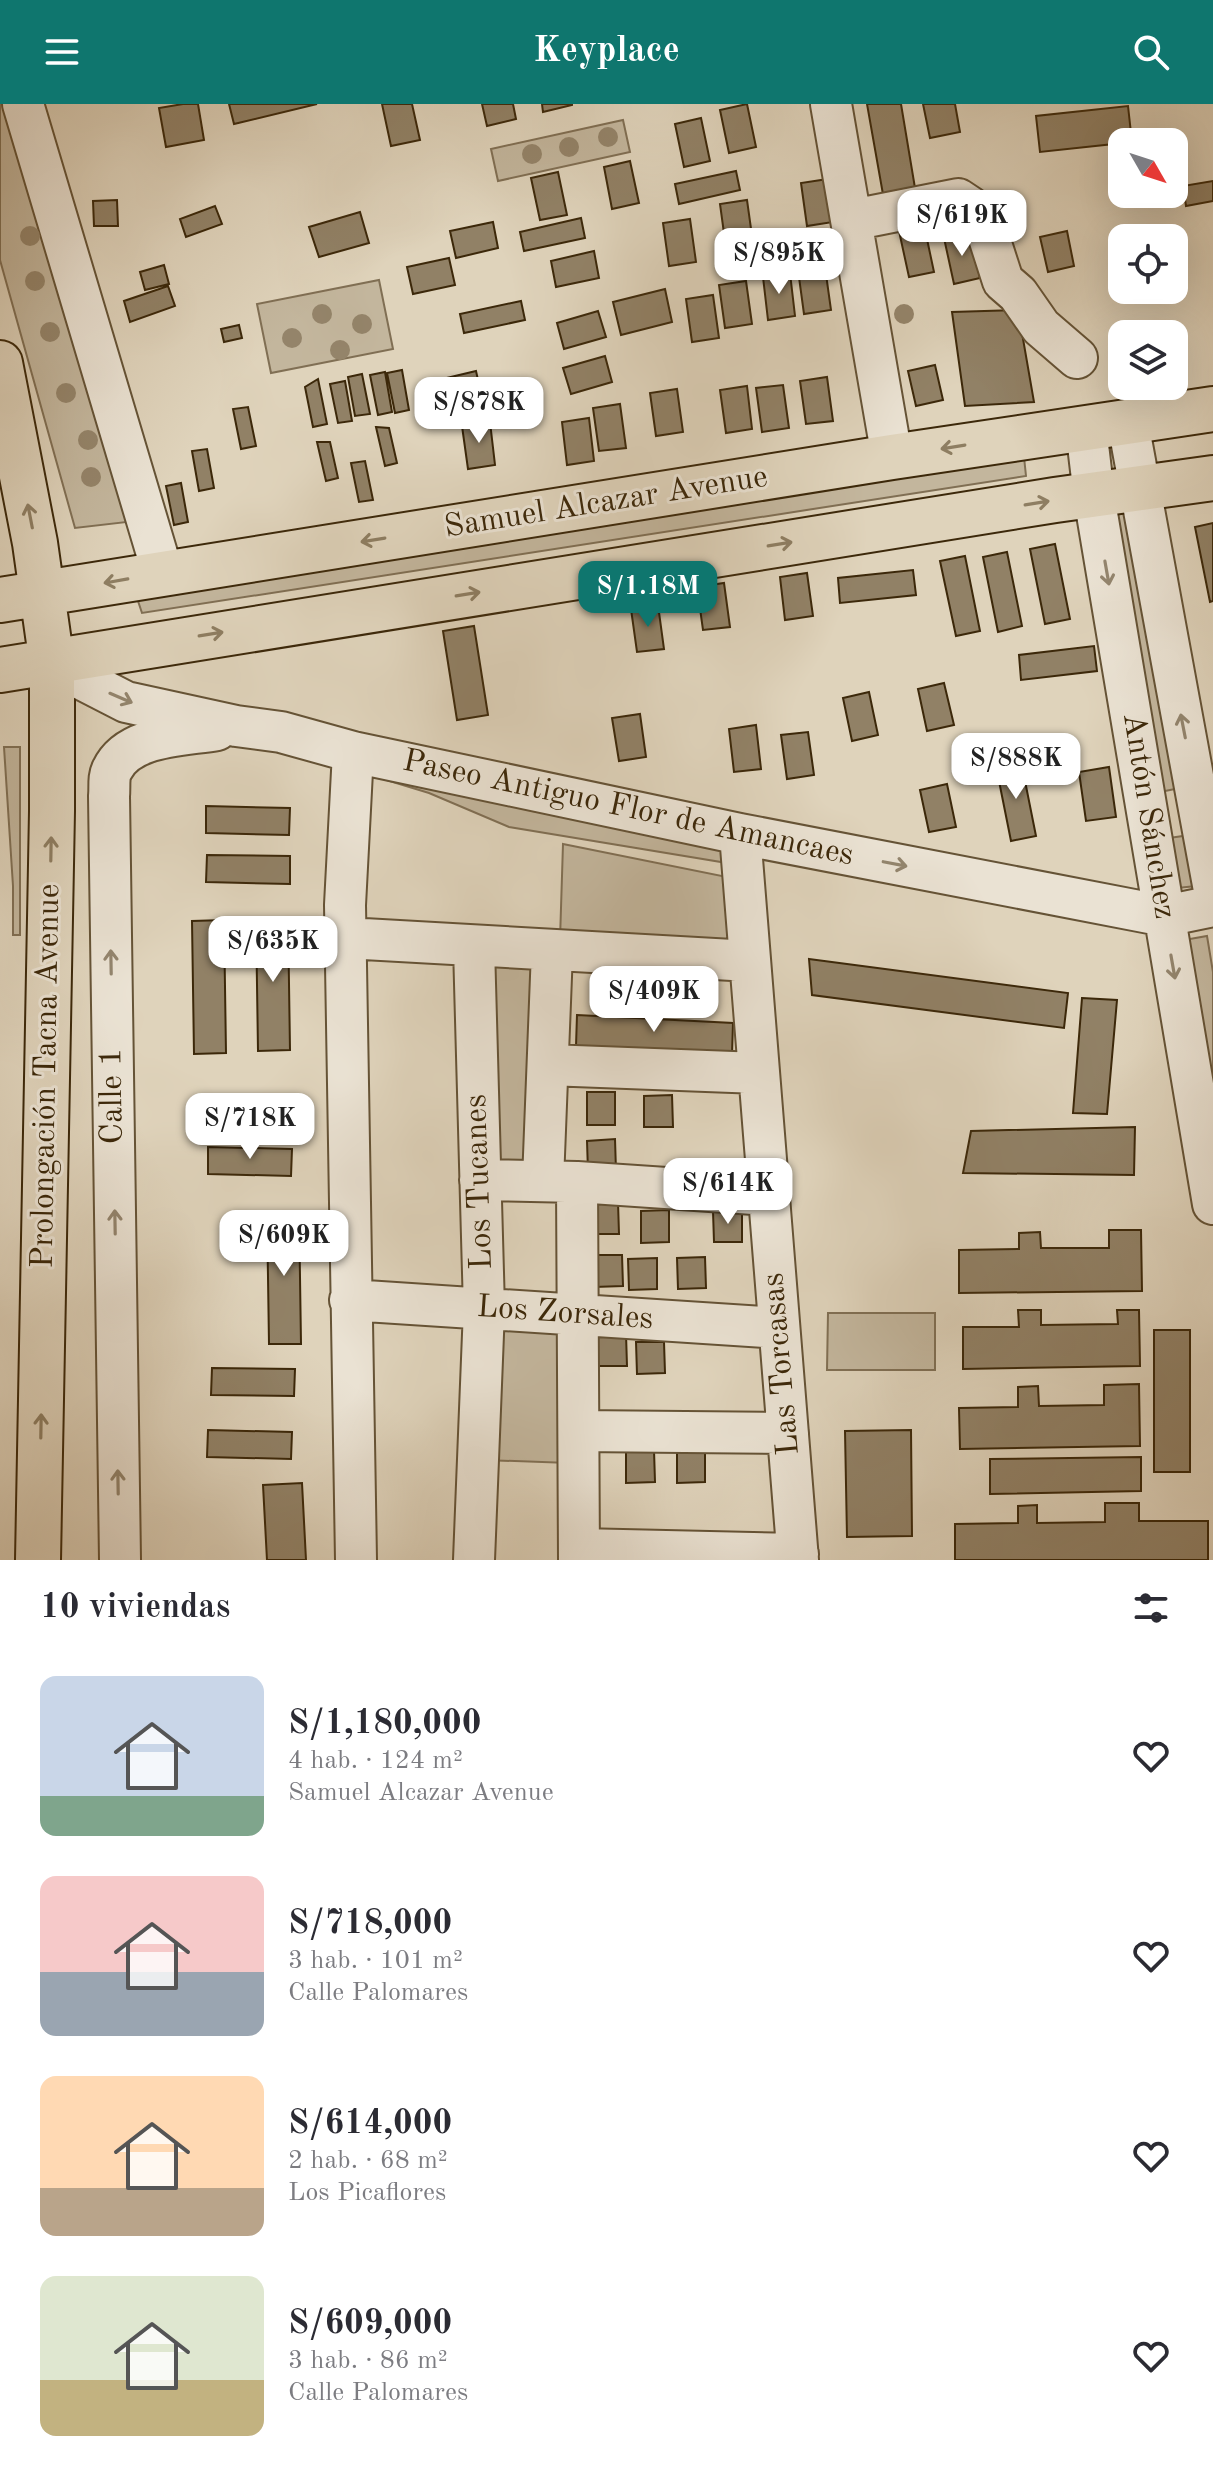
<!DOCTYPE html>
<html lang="es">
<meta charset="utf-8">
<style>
:root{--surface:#fff;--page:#f2f2f3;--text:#2b2b33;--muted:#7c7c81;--accent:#0f766e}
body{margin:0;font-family:"Old Standard TT",serif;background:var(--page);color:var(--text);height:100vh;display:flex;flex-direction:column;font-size:30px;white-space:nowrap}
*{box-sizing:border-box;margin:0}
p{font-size:26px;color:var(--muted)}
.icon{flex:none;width:44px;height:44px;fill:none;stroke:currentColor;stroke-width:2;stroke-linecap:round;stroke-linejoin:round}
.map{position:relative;height:1456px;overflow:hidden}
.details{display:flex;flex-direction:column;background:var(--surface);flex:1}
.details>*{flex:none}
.needle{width:52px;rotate:129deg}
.buttons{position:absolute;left:1108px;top:24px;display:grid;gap:16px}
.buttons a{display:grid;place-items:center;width:80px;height:80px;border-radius:16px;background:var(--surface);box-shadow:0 8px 32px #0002;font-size:40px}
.price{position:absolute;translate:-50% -68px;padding:0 18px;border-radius:16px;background:#fff;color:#222;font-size:26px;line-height:52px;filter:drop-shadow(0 2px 4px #0008)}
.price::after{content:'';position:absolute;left:50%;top:48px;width:24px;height:18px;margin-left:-12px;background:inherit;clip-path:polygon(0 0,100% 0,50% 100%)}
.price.current{background:var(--accent);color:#fff}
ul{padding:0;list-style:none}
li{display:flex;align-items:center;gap:24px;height:200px;padding:0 40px}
li span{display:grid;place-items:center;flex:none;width:224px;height:160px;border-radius:16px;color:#555}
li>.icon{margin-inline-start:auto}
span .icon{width:96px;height:96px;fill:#fffc;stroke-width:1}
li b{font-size:34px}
h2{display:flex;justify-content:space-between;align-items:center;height:96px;padding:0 40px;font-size:34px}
header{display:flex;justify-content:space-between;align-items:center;height:104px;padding:0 40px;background:var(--accent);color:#fff;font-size:36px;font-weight:600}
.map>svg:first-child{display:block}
.green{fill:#c3b69d;stroke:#806f54;stroke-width:2}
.building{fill:#918166;stroke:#3c280a;stroke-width:2}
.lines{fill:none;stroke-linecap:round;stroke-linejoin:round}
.minor-casing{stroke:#655336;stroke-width:44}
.major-casing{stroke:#3c280a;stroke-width:48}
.minor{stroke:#eae2d3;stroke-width:40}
.major{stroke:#dfd3bb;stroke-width:44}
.tree{fill:#94846a}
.oneway{stroke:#8e7e62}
.oneway2{stroke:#93856e}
.labels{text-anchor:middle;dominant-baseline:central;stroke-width:6;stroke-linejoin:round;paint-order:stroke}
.street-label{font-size:32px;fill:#3c280a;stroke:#eae2d3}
</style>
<header><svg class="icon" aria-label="menu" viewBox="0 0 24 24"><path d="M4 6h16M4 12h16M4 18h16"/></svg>Keyplace<svg class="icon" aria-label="search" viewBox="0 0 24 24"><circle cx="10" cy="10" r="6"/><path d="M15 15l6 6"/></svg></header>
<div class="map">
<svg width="1213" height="1456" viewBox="0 0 1213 1456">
<rect width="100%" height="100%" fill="#dfd3bb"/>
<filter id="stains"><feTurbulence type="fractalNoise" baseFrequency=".0025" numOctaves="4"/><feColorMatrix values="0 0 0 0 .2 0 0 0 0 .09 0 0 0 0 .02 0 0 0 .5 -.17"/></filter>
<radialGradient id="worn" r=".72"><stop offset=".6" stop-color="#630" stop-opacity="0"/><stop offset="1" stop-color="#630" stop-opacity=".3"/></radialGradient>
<path class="green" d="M 0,0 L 9,0 L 127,418 L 75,424 L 0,156 Z
M 623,16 L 630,48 L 498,77 L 491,45 Z
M 379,176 L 393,245 L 271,269 L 257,200 Z
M 1024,353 L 1026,372 L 142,509 L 135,488 Z
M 1135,398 L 1180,684 L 1160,688 L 1115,401 Z
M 4,643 L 20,643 L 20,831 L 13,831 L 13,782 Z
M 370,671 L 726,744 L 727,759 L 509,723 L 429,689 Z
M 1190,731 L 1196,782 L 1168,785 L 1162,735 Z
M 563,740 L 727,773 L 732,850 L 560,836 Z
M 1207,832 L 1213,868 L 1213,1023 L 1184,836 Z
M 481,851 L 546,855 L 535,1069 L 488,1068 Z
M 828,1209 L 935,1209 L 935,1266 L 827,1266 Z
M 490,1223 L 571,1225 L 569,1359 L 484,1356 Z"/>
<path class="building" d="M 183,0 L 198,0 L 204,36 L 166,43 L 159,4 Z
M 229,0 L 317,0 L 234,20 Z
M 382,0 L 412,0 L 420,36 L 391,42 Z
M 482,0 L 513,0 L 516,15 L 487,22 Z
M 542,0 L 572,0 L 572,1 L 543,8 Z
M 747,0 L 756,43 L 729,49 L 720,6 Z
M 867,0 L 901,0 L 916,90 L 884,96 Z
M 923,0 L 955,0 L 960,28 L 930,34 Z
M 1128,2 L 1132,38 L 1040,48 L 1036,12 Z
M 701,14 L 710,57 L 684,63 L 675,20 Z
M 630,57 L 639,99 L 612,105 L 604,63 Z
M 736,67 L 740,86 L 679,100 L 675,80 Z
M 558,68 L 567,111 L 540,116 L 531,74 Z
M 828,75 L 833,118 L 807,122 L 801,79 Z
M 1213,77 L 1213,97 L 1186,102 L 1183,82 Z
M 117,96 L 118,122 L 94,122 L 93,97 Z
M 747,96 L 753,139 L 726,144 L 720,100 Z
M 215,102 L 222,120 L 186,133 L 180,115 Z
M 360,108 L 369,139 L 319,153 L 309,123 Z
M 581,114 L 585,134 L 524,147 L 520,128 Z
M 690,115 L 696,158 L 669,162 L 663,119 Z
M 493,118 L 498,144 L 456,154 L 450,127 Z
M 924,121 L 934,168 L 909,173 L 899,127 Z
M 1067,127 L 1074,162 L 1048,168 L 1040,133 Z
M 970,128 L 980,174 L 954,180 L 944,134 Z
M 594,147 L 599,174 L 556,183 L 551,157 Z
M 449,154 L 455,181 L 413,190 L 407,163 Z
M 164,161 L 169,180 L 145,186 L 140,168 Z
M 825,163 L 831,206 L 804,210 L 798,166 Z
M 790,169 L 795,212 L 768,216 L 763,173 Z
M 746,177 L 752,220 L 725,224 L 719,181 Z
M 168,182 L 175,202 L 130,218 L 124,197 Z
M 665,185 L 672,218 L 621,231 L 613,198 Z
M 713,191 L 719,234 L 692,238 L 686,195 Z
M 521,197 L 525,216 L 464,229 L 460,210 Z
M 1018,206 L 1034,298 L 965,302 L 952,208 Z
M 598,207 L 606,233 L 564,245 L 557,219 Z
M 239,221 L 242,234 L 224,238 L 221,225 Z
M 605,252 L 612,278 L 571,290 L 563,264 Z
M 935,261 L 943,296 L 916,302 L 908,267 Z
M 402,266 L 409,306 L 395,309 L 387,269 Z
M 476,267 L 482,294 L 440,303 L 434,277 Z
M 385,268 L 392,308 L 378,311 L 370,271 Z
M 362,270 L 370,310 L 355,312 L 348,273 Z
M 827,273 L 833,317 L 806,320 L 800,277 Z
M 318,275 L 327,320 L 313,323 L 305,283 Z
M 345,277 L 352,317 L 338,319 L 330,280 Z
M 783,281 L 789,324 L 762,328 L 756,284 Z
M 747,282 L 752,325 L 726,329 L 720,286 Z
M 677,285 L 683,328 L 656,332 L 650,289 Z
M 620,300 L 626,344 L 599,347 L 593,304 Z
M 248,303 L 256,342 L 241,345 L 233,305 Z
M 589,314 L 594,357 L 567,361 L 562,318 Z
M 490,318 L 495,361 L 468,365 L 462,322 Z
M 376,323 L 389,324 L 397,359 L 385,362 Z
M 317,338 L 330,338 L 338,374 L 326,377 Z
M 207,345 L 214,384 L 199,387 L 192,347 Z
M 365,357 L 373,396 L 359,398 L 351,359 Z
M 181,379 L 188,418 L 174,421 L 166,382 Z
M 1213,419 L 1213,497 L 1210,498 L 1195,423 Z
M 1055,440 L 1070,515 L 1045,520 L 1030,445 Z
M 1007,448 L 1022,522 L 998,528 L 983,453 Z
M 965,452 L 980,527 L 956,532 L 940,457 Z
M 913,466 L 916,491 L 840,499 L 838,474 Z
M 807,469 L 813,512 L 785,516 L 780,473 Z
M 724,479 L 730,523 L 703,526 L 697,483 Z
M 658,501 L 664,545 L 637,548 L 631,505 Z
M 474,522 L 488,611 L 457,616 L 443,527 Z
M 1094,542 L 1097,567 L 1021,576 L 1019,551 Z
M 944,579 L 954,621 L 927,627 L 918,585 Z
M 869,588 L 878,631 L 852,637 L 843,594 Z
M 640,610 L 646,653 L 619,657 L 612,614 Z
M 756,621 L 761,665 L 734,668 L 729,625 Z
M 808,628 L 814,671 L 787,675 L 781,631 Z
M 1021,657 L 1036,732 L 1011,737 L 996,662 Z
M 1109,663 L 1116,713 L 1086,717 L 1079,668 Z
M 947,680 L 956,723 L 929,728 L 920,686 Z
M 206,702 L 290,704 L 289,731 L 206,729 Z
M 207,751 L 290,752 L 290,780 L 206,778 Z
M 288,813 L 290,946 L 258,947 L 256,814 Z
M 224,816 L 226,949 L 194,950 L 192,817 Z
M 809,855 L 1068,889 L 1064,924 L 812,891 Z
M 1082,894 L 1117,896 L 1107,1010 L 1073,1009 Z
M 577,911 L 733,919 L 732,950 L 576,942 Z
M 587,988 L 615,988 L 615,1021 L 587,1021 Z
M 211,991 L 294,992 L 294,1020 L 210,1018 Z
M 672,991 L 673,1023 L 644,1023 L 644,992 Z
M 1135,1023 L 1134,1071 L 963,1069 L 971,1027 Z
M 615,1035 L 616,1067 L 588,1068 L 587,1037 Z
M 208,1043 L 292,1045 L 291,1072 L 208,1070 Z
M 590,1098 L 618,1098 L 619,1130 L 591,1130 Z
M 669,1106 L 669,1138 L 641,1139 L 641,1107 Z
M 742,1106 L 742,1138 L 714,1138 L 713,1107 Z
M 267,1107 L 299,1107 L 301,1240 L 269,1240 Z
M 1109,1126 L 1141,1126 L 1142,1187 L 959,1189 L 959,1146 L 1019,1145 L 1019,1129 L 1040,1128 L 1041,1144 L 1109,1144 Z
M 594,1151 L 622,1151 L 623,1182 L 594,1183 Z
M 705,1153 L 706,1184 L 678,1185 L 677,1154 Z
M 657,1154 L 657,1185 L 629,1186 L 628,1155 Z
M 1018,1206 L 1041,1206 L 1041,1221 L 1118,1220 L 1117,1206 L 1139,1206 L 1140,1262 L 963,1265 L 963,1223 L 1019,1223 Z
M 1154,1226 L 1190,1226 L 1190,1368 L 1154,1368 Z
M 626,1230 L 627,1262 L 598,1262 L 598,1231 Z
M 636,1238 L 664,1238 L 665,1269 L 637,1270 Z
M 212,1264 L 295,1265 L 294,1292 L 211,1291 Z
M 1139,1280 L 1140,1342 L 960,1345 L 959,1304 L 1018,1303 L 1018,1283 L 1038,1282 L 1039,1302 L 1104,1301 L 1104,1281 Z
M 208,1326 L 292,1328 L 291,1355 L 207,1353 Z
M 911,1326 L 912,1432 L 847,1433 L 845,1327 Z
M 654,1346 L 655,1378 L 626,1379 L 626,1347 Z
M 677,1347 L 705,1347 L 705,1378 L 677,1379 Z
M 1141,1353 L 1141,1387 L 990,1390 L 990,1355 Z
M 302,1379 L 306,1456 L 267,1456 L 263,1381 Z
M 1105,1399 L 1139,1399 L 1139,1417 L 1208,1417 L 1208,1456 L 955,1456 L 955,1420 L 1018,1419 L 1018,1402 L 1037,1401 L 1037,1419 L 1105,1418 Z"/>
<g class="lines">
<defs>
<path id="minor" d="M 23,0 L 163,470
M 831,0 L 892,353
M 852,116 L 958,95 L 970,103 L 984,118 L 1003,177 L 1018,190 L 1041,223 L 1077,254
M 1128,319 L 1213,781
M 1086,324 L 1094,392 L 1213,1100
M 52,560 L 126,598 L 236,622 L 281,628 L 353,648 L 740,730 L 1165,812 L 1213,802
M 353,648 L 345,801 L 356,1456
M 740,730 L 798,1456
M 346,834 L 750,857
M 548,961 L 759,969
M 480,1076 L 577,1078 L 769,1091
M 543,1077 L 552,847
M 577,1078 L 579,1456
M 350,1196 L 779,1224
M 579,1327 L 788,1329
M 579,1445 L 798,1450
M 120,1456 L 109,692 C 110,684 108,673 112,666 C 128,631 183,632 217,626
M 474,1456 L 484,1205 L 474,843"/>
<path id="major" d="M 0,259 L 35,439 L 52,560 L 52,707 L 38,1456
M 0,496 L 892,353 L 1213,305
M 0,566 L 1055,396 L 1213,374"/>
</defs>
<use href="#minor" class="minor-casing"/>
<use href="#major" class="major-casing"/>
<use href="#minor" class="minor"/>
<use href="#major" class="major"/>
</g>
<g class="tree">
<circle cx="608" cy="33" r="10"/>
<circle cx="569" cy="43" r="10"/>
<circle cx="532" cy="50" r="10"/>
<circle cx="30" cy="132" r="10"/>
<circle cx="35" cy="177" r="10"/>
<circle cx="322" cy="210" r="10"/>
<circle cx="904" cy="210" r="10"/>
<circle cx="362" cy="220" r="10"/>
<circle cx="50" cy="228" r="10"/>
<circle cx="292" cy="234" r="10"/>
<circle cx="340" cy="246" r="10"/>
<circle cx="66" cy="289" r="10"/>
<circle cx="88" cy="336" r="10"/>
<circle cx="91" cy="373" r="10"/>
</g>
<defs><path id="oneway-shaft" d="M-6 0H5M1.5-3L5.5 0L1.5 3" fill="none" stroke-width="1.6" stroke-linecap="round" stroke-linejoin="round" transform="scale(2)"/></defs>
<g class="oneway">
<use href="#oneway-shaft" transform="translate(953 343) rotate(171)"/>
<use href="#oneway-shaft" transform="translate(1037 399) rotate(-9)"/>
<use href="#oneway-shaft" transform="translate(30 412) rotate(-101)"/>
<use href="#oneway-shaft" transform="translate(373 436) rotate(171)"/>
<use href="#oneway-shaft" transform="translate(780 440) rotate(-9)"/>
<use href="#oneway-shaft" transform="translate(116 477) rotate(170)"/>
<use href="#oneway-shaft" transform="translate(468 490) rotate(-9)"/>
<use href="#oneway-shaft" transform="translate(211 530) rotate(-9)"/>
<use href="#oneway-shaft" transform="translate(51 745) rotate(-89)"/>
<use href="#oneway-shaft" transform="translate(41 1322) rotate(-89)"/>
</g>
<g class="oneway2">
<use href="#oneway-shaft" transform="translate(1107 469) rotate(80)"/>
<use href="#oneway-shaft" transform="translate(121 594) rotate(23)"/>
<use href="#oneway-shaft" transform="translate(1183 622) rotate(-101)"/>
<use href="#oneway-shaft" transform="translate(895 760) rotate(11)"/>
<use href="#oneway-shaft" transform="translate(111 858) rotate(-91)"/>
<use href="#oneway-shaft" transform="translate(1173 863) rotate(80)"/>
<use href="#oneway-shaft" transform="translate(115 1118) rotate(-91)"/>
<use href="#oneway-shaft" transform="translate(118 1378) rotate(-91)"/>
</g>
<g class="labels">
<g class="street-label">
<text transform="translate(606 399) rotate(-9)">Samuel Alcazar Avenue</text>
<text transform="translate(628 705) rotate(12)">Paseo Antiguo Flor de Amancaes</text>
<text transform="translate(1148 712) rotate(81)">Antón Sánchez</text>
<text transform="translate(47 972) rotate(-89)">Prolongación Tacna Avenue</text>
<text transform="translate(113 992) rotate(-91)">Calle 1</text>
<text transform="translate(480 1078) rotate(-92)">Los Tucanes</text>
<text transform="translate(565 1210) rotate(4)">Los Zorsales</text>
<text transform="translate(782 1260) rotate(-95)">Las Torcasas</text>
</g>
</g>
<rect width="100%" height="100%" filter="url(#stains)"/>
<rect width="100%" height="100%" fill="url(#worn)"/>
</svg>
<div class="buttons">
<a><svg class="needle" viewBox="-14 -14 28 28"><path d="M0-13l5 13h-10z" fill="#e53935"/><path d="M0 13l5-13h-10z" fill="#7c7c81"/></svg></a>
<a><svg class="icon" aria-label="locate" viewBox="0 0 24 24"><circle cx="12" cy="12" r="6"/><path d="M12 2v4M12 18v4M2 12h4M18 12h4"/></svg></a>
<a><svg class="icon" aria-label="layers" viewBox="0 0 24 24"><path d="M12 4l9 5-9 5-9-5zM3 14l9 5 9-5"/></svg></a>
</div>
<b class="price" style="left:962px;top:154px">S/619K</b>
<b class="price" style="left:779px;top:192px">S/895K</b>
<b class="price" style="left:479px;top:341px">S/878K</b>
<b class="price current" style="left:648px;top:525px">S/1.18M</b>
<b class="price" style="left:1016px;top:697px">S/888K</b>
<b class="price" style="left:273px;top:880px">S/635K</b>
<b class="price" style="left:654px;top:930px">S/409K</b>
<b class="price" style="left:250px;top:1057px">S/718K</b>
<b class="price" style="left:728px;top:1122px">S/614K</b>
<b class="price" style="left:284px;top:1174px">S/609K</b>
</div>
<section class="details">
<h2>10 viviendas<svg class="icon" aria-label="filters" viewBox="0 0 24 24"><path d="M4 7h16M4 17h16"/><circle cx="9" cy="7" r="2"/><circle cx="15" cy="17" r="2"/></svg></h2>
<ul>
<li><span style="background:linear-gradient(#c9d6e8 75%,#7fa58c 0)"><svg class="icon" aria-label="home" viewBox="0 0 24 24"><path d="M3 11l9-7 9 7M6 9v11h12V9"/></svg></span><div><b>S/1,180,000</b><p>4 hab. · 124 m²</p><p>Samuel Alcazar Avenue</p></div><svg class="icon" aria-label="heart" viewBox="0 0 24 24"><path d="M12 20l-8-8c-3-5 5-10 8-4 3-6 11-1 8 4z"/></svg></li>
<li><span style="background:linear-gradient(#f6c9c9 60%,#9aa5b1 0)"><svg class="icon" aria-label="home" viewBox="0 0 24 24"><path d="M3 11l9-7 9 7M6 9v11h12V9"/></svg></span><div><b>S/718,000</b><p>3 hab. · 101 m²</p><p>Calle Palomares</p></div><svg class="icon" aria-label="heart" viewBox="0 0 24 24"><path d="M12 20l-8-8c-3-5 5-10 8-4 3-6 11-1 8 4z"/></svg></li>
<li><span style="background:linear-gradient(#ffd9b3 70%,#b9a48a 0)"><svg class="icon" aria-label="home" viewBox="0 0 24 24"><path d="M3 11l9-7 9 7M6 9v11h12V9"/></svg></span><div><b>S/614,000</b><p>2 hab. · 68 m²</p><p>Los Picaflores</p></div><svg class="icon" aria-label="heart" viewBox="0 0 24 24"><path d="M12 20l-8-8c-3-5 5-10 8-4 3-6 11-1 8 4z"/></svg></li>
<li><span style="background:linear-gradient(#dfe7d0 65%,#c2b280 0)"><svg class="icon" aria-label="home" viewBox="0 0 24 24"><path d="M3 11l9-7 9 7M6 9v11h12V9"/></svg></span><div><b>S/609,000</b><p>3 hab. · 86 m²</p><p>Calle Palomares</p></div><svg class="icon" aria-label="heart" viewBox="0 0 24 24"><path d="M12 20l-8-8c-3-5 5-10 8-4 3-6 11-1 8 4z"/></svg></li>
</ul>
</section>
